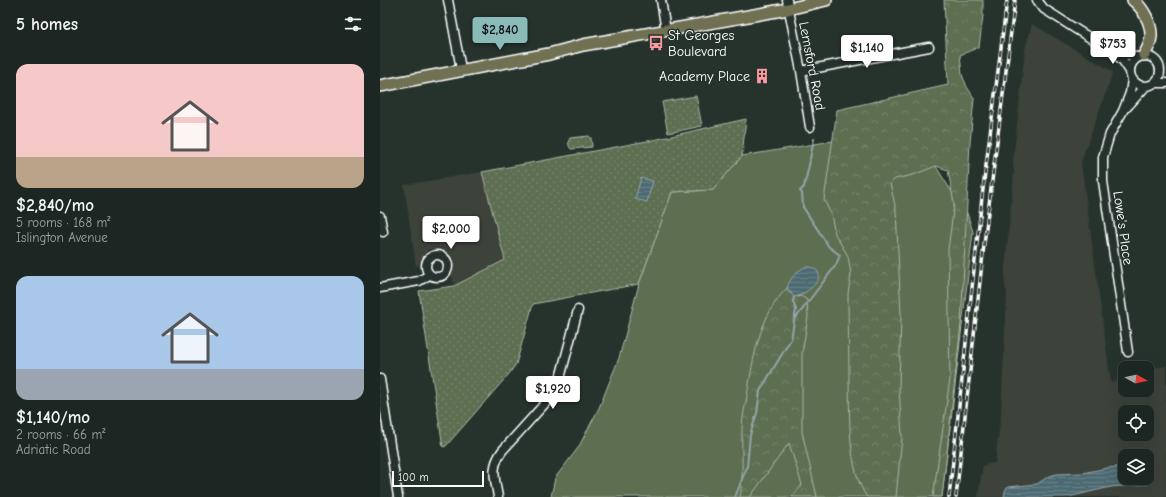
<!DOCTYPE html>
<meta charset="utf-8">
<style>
:root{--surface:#1c2622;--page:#29322f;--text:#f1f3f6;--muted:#a0a5a5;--line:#3a4340;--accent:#8bbbb9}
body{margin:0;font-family:"Comic Neue",sans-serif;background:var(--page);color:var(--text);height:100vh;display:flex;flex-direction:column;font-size:15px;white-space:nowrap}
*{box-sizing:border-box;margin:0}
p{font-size:13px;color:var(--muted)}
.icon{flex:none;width:22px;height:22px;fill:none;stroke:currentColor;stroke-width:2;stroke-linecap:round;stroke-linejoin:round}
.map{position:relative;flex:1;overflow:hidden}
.details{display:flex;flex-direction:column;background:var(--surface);width:380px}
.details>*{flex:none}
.needle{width:26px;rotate:98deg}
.fabs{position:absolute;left:738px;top:361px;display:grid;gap:8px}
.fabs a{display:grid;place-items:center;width:36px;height:36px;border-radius:8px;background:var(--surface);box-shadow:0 4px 16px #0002,0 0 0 1px var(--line);font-size:20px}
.scale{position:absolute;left:12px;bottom:10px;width:92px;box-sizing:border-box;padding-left:4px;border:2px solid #fff;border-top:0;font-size:11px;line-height:14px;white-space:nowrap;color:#fff;-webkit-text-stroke:3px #26332d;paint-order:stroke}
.price{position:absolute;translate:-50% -34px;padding:0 9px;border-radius:4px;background:#fff;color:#222;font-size:13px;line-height:26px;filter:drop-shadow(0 1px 2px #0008)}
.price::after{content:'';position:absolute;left:50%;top:24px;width:12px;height:9px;margin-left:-6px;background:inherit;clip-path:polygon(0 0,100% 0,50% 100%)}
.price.on{background:var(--accent);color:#111}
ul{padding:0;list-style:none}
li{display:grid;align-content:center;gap:8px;height:212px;padding:0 16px}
li span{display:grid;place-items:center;height:124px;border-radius:12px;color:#555}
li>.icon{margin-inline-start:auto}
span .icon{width:72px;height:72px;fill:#fffc;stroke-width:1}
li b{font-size:17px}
h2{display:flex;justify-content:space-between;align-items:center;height:48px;padding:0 16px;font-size:17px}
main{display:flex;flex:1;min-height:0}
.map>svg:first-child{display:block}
.built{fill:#3d433a;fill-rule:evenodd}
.grass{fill:#5d6e51;stroke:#aeb6a8}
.forest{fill:url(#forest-crowns);stroke:#aeb6a8}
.park{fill:url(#park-dots);stroke:#aeb6a8}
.water{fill:url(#water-rules);stroke:#94a6ab}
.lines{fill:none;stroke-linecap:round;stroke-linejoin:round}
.stream{stroke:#94a6ab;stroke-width:2}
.minor-casing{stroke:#fff;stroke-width:11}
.major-casing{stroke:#fff;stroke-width:14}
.minor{stroke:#26332d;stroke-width:8}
.major{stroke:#706f52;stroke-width:11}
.rail-casing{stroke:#fff;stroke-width:3.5}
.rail{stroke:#26332d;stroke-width:2;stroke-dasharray:6;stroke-linecap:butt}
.labels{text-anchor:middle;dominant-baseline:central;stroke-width:3;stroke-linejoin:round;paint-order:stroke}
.poi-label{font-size:14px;fill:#fff;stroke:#26332d;text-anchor:start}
.street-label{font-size:14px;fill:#fff;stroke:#26332d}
</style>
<main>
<section class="details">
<h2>5 homes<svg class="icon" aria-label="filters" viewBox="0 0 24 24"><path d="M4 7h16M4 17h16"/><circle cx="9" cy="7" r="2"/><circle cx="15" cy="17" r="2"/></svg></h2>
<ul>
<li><span style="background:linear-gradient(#f6c9c9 75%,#b9a48a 0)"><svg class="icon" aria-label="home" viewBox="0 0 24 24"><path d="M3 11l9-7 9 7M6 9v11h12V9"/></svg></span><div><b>$2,840/mo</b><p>5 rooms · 168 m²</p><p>Islington Avenue</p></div></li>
<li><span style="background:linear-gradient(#a9c7e8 75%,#9aa5b1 0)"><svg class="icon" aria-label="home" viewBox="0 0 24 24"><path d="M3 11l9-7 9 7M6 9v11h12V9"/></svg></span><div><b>$1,140/mo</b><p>2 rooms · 66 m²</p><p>Adriatic Road</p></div></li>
</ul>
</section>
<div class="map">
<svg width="786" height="497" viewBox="0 0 786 497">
<defs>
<pattern id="forest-crowns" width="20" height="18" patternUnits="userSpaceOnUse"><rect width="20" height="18" fill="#5d6e51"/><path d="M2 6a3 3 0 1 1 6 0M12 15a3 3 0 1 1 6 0" fill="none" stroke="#75846b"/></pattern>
<pattern id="park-dots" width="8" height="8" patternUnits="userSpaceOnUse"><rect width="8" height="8" fill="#5d6e51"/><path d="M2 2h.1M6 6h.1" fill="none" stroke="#75846b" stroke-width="1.8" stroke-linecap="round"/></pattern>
<pattern id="water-rules" width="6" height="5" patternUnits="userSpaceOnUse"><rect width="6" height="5" fill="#4d6b73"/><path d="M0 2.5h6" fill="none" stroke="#688188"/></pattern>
</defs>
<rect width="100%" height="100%" fill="#26332d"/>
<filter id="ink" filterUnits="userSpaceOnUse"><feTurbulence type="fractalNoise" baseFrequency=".025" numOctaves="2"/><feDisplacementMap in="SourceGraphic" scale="8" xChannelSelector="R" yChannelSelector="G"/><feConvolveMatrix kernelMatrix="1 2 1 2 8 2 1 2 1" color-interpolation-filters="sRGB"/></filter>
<g filter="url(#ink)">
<path class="built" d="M 652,24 L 733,72 L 701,162 L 731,383 L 745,377 L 745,390 L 767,390 L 767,369 L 786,366 L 786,497 L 598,497 L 603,465 L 615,463 L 621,413 L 627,293 L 625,286 L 625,269 L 634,173 L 633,162 L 645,50 ZM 745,412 L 767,412 L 767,434 L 745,434 ZM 745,456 L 767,456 L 767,478 L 745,478 Z
M 102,172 L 125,260 L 74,286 L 68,255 L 61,248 L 48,249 L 40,264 L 36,266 L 24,185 Z"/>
<path class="grass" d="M 532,128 L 570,189 L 587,213 L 593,232 L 562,497 L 171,497 L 175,478 L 198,448 L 219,408 L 239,358 L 259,284 L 292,192 L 333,190 L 362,156 Z"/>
<path class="forest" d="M 564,0 L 603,0 L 603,16 L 599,47 L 580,55 L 582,75 L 587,87 L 594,98 L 590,143 L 581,324 L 562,497 L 553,497 L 570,379 L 568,250 L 574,204 L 568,170 L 556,166 L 533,175 L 515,179 L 510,183 L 516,210 L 521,314 L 519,387 L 522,437 L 516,497 L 487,497 C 467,469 470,414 469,380 C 469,352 468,323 468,294 L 471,274 L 468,256 L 455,234 L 451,214 L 444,200 L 457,110 L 568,85 Z
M 407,288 L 410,293 L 418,297 L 421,296 L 427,300 L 428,317 L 422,354 L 422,432 L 437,497 L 412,497 L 422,485 L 409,443 L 370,497 L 360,497 C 364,475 361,452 362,429 C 362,418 365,407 367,396 C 373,359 379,316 407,288 Z"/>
<path class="park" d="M 316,96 L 322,126 L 288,133 L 282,102 Z
M 366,119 L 362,156 L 333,190 L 292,192 L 259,284 L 153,304 L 136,364 L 129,374 L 66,446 L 63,447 L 39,291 L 74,286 L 125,260 L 102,172 L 278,139 Z
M 209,136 L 211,138 L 212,147 L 191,149 C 188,146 188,141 190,138 Z"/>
<path class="water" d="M 261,178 L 273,181 L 267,202 L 255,199 Z
M 425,267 C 433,266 442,271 438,280 C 434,287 422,296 414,297 L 407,288 C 410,278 416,272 425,267 Z
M 767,464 C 771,471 771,477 768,484 L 731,487 L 688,497 L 624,497 L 625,491 L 628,487 L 657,484 L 669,476 L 677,474 L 702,473 L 727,468 L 745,466 L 745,478 L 767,478 Z"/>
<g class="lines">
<path class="stream" d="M 430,159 L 434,139
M 415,319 L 456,265 L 460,255 L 449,247 L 423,207 L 422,193 L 420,191 L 424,187 L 430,161
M 355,497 L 367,467 L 370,435 L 377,413 L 380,391 L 411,339 L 416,310 L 413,301 L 414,297"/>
<defs>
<path id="minor" d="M 68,0 L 81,69
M 281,0 L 286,31
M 407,0 L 421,71 L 430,127
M 657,0 L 664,9 C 689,24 729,54 757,57
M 734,53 L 743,61 L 749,70
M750 71a15 15 0 1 1 30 0a15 15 0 1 1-30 0Z
M 421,71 L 549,47
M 774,83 L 786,83
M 747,107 L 766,86
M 0,216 L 3,232
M46 266a11 11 0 1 1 22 0a11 11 0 1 1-22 0Z
M 0,288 L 39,281 L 49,275
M 748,352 L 723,181 L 723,157 L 730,134 L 743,111 L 750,93 L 752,79
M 0,379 L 18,497
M 118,497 C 115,478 110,468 122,451 L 169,399 L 178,386 L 198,310"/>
<path id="major" d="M 753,0 C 763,8 772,24 771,37 C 770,44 768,49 764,55
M 0,86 L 169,54 L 203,45 L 408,9 L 446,0"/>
</defs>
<use href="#minor" class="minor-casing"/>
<use href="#major" class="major-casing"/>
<use href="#minor" class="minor"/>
<use href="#major" class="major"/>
<defs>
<path id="rail" d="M 569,497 L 602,197 L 627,0
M 576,497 L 605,236 L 635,0"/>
</defs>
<use href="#rail" class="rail-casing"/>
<use href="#rail" class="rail"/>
</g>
</g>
<defs>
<symbol id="bus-bare" viewBox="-9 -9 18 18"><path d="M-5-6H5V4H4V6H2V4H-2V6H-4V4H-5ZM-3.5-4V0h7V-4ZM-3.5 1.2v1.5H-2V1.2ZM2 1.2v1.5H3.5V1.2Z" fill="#ff9aa2" stroke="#26332d" stroke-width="2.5" paint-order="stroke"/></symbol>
<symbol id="building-bare" viewBox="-9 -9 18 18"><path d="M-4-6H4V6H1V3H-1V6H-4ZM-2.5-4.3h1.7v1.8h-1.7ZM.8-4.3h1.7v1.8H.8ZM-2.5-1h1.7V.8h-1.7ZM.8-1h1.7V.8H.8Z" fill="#ff9aa2" stroke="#26332d" stroke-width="2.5" paint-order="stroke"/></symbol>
</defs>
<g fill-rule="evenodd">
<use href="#bus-bare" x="265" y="32" width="22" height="22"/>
<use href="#building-bare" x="371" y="65" width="22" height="22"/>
</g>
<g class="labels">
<g class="poi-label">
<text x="288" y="35">St Georges<tspan x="288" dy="16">Boulevard</tspan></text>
<text x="370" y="76" text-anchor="end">Academy Place</text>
</g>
<g class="street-label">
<text transform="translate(432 66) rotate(79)">Lemsford Road</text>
<text transform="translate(743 228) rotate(82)">Lowe's Place</text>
</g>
</g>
</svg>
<div class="fabs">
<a><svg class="needle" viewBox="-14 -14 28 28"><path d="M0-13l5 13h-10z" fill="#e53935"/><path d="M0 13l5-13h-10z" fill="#a0a5a5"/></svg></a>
<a><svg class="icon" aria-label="locate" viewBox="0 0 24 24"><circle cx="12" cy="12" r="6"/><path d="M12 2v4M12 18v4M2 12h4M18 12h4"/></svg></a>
<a><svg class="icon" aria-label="layers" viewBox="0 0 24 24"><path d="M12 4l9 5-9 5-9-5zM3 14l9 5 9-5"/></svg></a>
</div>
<div class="scale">100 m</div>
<b class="price on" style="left:120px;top:51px">$2,840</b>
<b class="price" style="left:733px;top:65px">$753</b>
<b class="price" style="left:487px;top:69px">$1,140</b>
<b class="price" style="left:71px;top:250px">$2,000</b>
<b class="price" style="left:173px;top:410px">$1,920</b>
</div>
</main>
